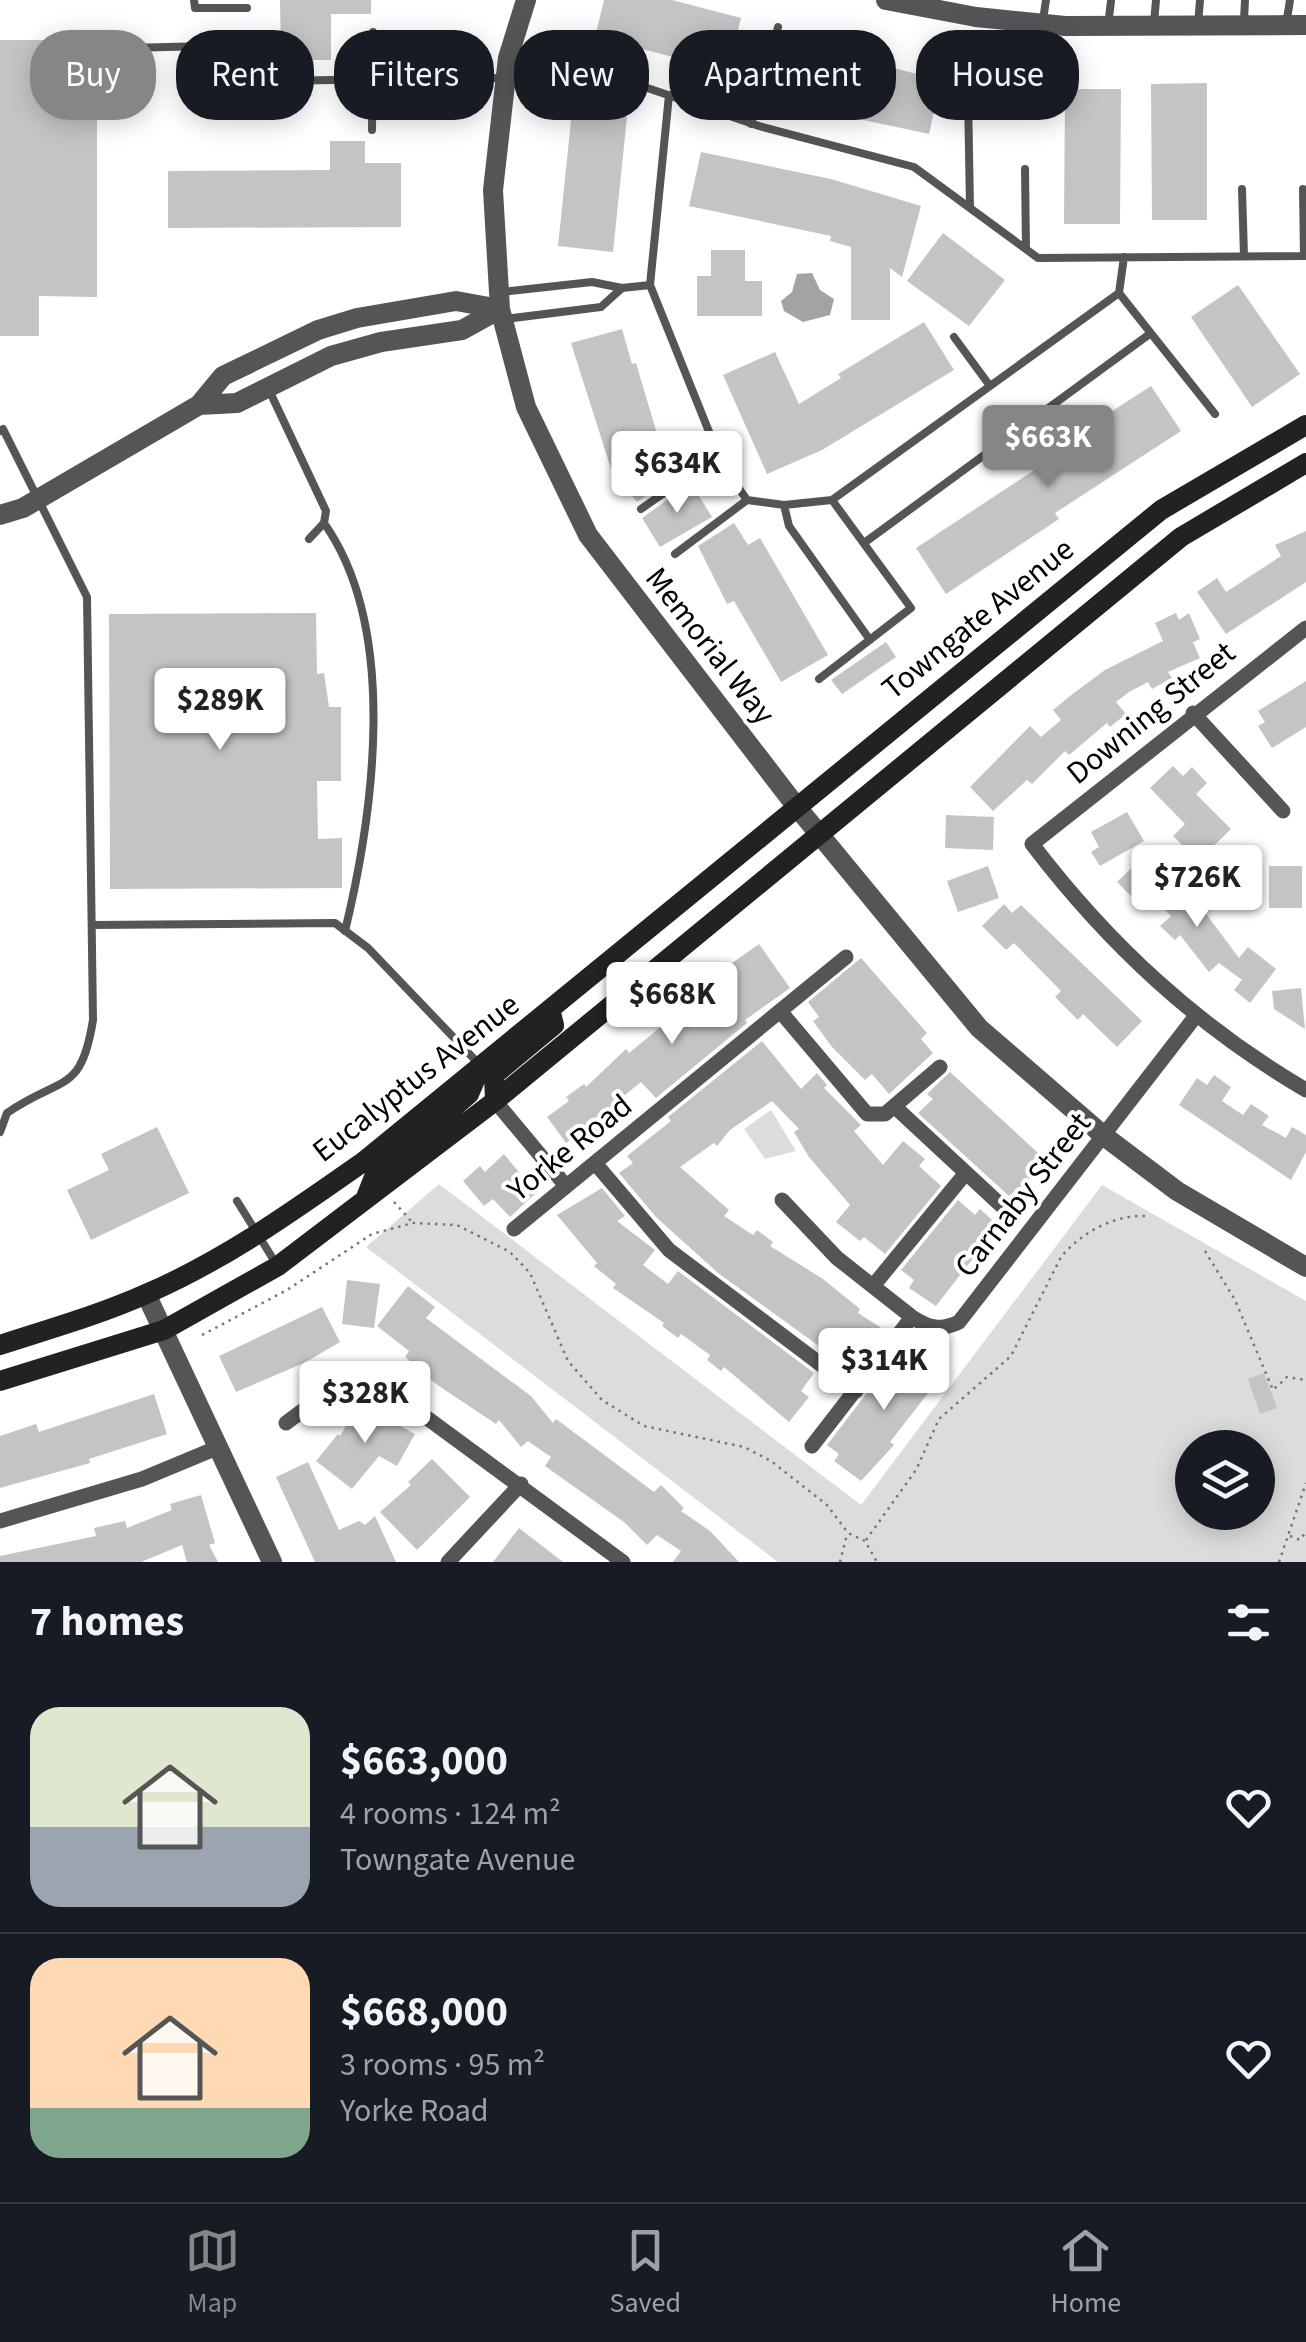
<!DOCTYPE html>
<meta charset="utf-8">
<style>
:root{--surface:#171b24;--page:#20242c;--text:#f1f3f6;--muted:#9ea1a6;--line:#363941;--accent:#858687}
body{margin:0;font-family:"Source Sans 3",sans-serif;background:var(--page);color:var(--text);height:100vh;display:flex;flex-direction:column;font-size:38px;white-space:nowrap}
*{box-sizing:border-box;margin:0}
p{font-size:32px;color:var(--muted)}
.icon{flex:none;width:55px;height:55px;fill:none;stroke:currentColor;stroke-width:2;stroke-linecap:round;stroke-linejoin:round}
.map{position:relative;height:1562px;overflow:hidden}
.panel{display:flex;flex-direction:column;background:var(--surface);flex:1}
.panel>*{flex:none}
.hud{position:absolute;left:30px;top:30px;width:1248px;height:90px;display:flex;gap:20px}
.fabs{position:absolute;left:1175px;top:1430px;display:grid;gap:20px}
.fabs a{display:grid;place-items:center;width:100px;height:100px;border-radius:50%;background:var(--surface);box-shadow:0 5px 25px #0003;font-size:50px}
.price{position:absolute;translate:-50% -85px;padding:0 22px;border-radius:10px;background:#fff;color:#222;font-size:32px;line-height:65px;filter:drop-shadow(0 2px 5px #0008)}
.price::after{content:'';position:absolute;left:50%;top:60px;width:30px;height:22px;margin-left:-15px;background:inherit;clip-path:polygon(0 0,100% 0,50% 100%)}
.price.active{background:var(--accent);color:#fff}
ul{padding:0;list-style:none}
li{display:flex;align-items:center;gap:30px;height:250px;padding:0 30px}
li+li{border-top:2px solid var(--line)}
li span{display:grid;place-items:center;flex:none;width:280px;height:200px;border-radius:30px;color:#555}
li>.icon{margin-inline-start:auto}
span .icon{width:120px;height:120px;fill:#fffc;stroke-width:1}
li b{font-size:42px}
h2{display:flex;justify-content:space-between;align-items:center;height:120px;padding:0 30px;font-size:42px}
.chip{padding:0 35px;border-radius:40px;background:var(--surface);box-shadow:0 5px 25px #0003;font-size:35px;line-height:90px}
.chip.active{background:var(--accent);color:#fff}
.tab-bar{display:flex;justify-content:space-around;align-items:center;height:140px;border-top:2px solid var(--line);background:var(--surface);font-size:28px;color:var(--muted)}
.tab-bar a{display:grid;justify-items:center;gap:5px}
.tab-bar .active{color:var(--accent)}
.map>svg:first-child{display:block}
.green{fill:#dcdcdc;fill-rule:evenodd}
.water{fill:#a3a3a3}
.building{fill:#c4c4c4}
.lines{fill:none;stroke-linecap:round;stroke-linejoin:round}
.path{stroke:#777;stroke-width:2.5;stroke-dasharray:2.5 5;stroke-linecap:butt}
.service{stroke:#555;stroke-width:8}
.minor{stroke:#555;stroke-width:15}
.tertiary{stroke:#555;stroke-width:20}
.secondary{stroke:#222;stroke-width:20}
.labels{text-anchor:middle;dominant-baseline:central;stroke-width:8;stroke-linejoin:round;paint-order:stroke}
.street-label{font-size:32px;fill:#000;stroke:#fff}
</style>
<div class="map">
<svg width="1306" height="1562" viewBox="0 0 1306 1562">
<rect width="100%" height="100%" fill="#fff"/>
<path class="green" d="M 771,1110 L 796,1151 L 765,1159 L 744,1129 Z
M 439,1184 L 861,1505 L 1102,1185 L 1306,1301 L 1306,1562 L 778,1562 L 366,1247 ZM 1192,1448 L 1258,1448 L 1258,1512 L 1192,1512 Z"/>
<path class="water" d="M 812,273 L 820,290 L 834,299 L 830,315 L 803,322 L 784,311 L 781,301 L 792,292 L 797,274 Z"/>
<path class="building" d="M 280,0 L 371,0 L 371,14 L 331,14 L 331,60 L 281,60 Z
M 604,0 L 672,0 L 741,18 L 735,42 L 762,50 L 753,90 L 732,84 L 736,73 L 595,37 Z
M 0,40 L 97,40 L 97,297 L 39,296 L 39,336 L 0,336 Z
M 810,47 L 941,80 L 929,134 L 770,100 L 767,95 L 777,59 L 806,67 Z
M 1207,83 L 1207,220 L 1152,220 L 1151,84 Z
M 1065,89 L 1121,89 L 1120,224 L 1064,224 Z
M 572,111 L 627,117 L 613,252 L 558,246 Z
M 330,141 L 365,141 L 365,163 L 401,163 L 401,227 L 168,228 L 168,171 L 330,170 Z
M 701,152 L 831,179 L 921,206 L 902,277 L 890,268 L 890,320 L 851,320 L 851,247 L 830,241 L 831,236 L 689,206 Z
M 943,233 L 1005,280 L 969,326 L 907,281 Z
M 711,250 L 745,250 L 745,281 L 762,281 L 762,316 L 697,316 L 697,276 L 711,276 Z
M 1238,285 L 1300,374 L 1252,407 L 1191,317 Z
M 924,322 L 954,370 L 822,450 L 767,474 L 723,375 L 775,352 L 799,404 L 841,378 L 838,374 Z
M 622,329 L 632,364 L 636,363 L 666,464 L 675,457 L 683,470 L 637,502 L 612,472 L 571,343 Z
M 1151,386 L 1181,431 L 1055,513 L 1059,519 L 946,594 L 916,548 L 1042,465 L 1038,459 Z
M 691,483 L 712,517 L 660,547 L 642,518 Z
M 734,523 L 748,545 L 760,538 L 828,655 L 781,682 L 734,601 L 727,604 L 698,546 Z
M 1306,531 L 1306,582 L 1226,634 L 1197,592 L 1217,578 L 1226,592 L 1281,556 L 1275,545 Z
M 316,613 L 317,674 L 324,673 L 329,707 L 341,707 L 341,781 L 317,781 L 318,839 L 342,838 L 342,888 L 110,889 L 109,614 Z
M 1176,613 L 1179,620 L 1189,613 L 1200,639 L 1193,642 L 1200,658 L 1168,672 L 1172,678 L 1152,689 L 1148,682 L 1129,692 L 1116,702 L 1126,714 L 1110,727 L 1107,723 L 1069,755 L 1065,751 L 1032,784 L 1027,780 L 993,811 L 970,787 L 1030,726 L 1041,737 L 1061,720 L 1053,710 L 1070,696 L 1105,670 L 1163,641 L 1155,623 Z
M 886,642 L 896,657 L 842,694 L 831,680 Z
M 1306,681 L 1306,727 L 1272,748 L 1258,726 L 1265,722 L 1258,711 Z
M 1173,766 L 1183,776 L 1192,767 L 1207,783 L 1196,794 L 1231,829 L 1198,861 L 1173,836 L 1185,824 L 1150,788 Z
M 1127,812 L 1144,841 L 1100,866 L 1091,852 L 1099,847 L 1091,832 Z
M 946,815 L 994,817 L 993,850 L 945,848 Z
M 1233,848 L 1260,863 L 1243,892 L 1217,876 Z
M 1141,859 L 1174,893 L 1180,887 L 1204,911 L 1239,958 L 1248,947 L 1276,969 L 1250,1003 L 1234,990 L 1242,980 L 1219,963 L 1209,972 L 1180,935 L 1175,940 L 1160,926 L 1171,916 L 1152,897 L 1142,907 L 1117,882 Z
M 988,866 L 999,898 L 958,912 L 947,881 Z
M 1269,866 L 1302,866 L 1302,908 L 1269,908 Z
M 1004,904 L 1012,913 L 1021,905 L 1142,1021 L 1117,1047 L 1083,1014 L 1078,1020 L 1055,997 L 1061,991 L 1014,943 L 1006,950 L 982,926 Z
M 759,944 L 790,988 L 745,1020 L 747,1023 L 656,1098 L 641,1082 L 620,1099 L 632,1114 L 585,1150 L 575,1137 L 566,1143 L 547,1117 L 569,1101 L 566,1097 L 584,1084 L 586,1087 L 626,1049 L 629,1053 L 679,1012 L 676,1005 L 694,996 L 720,975 L 718,973 Z
M 861,958 L 927,1033 L 921,1039 L 933,1053 L 889,1094 L 872,1074 L 865,1080 L 832,1047 L 813,1021 L 819,1017 L 808,1002 Z
M 1301,988 L 1305,1029 L 1274,1009 L 1272,991 Z
M 762,1041 L 801,1089 L 817,1073 L 827,1085 L 824,1088 L 861,1125 L 854,1131 L 883,1165 L 903,1141 L 925,1159 L 919,1166 L 941,1186 L 885,1254 L 864,1237 L 860,1241 L 836,1222 L 850,1205 L 809,1157 L 794,1132 L 799,1129 L 772,1101 L 730,1130 L 717,1146 L 714,1143 L 680,1167 L 729,1210 L 724,1216 L 753,1235 L 757,1230 L 773,1242 L 770,1246 L 823,1279 L 860,1309 L 858,1313 L 880,1327 L 863,1355 L 855,1350 L 845,1365 L 718,1273 L 656,1217 L 619,1173 L 633,1163 L 627,1156 L 671,1121 L 668,1117 Z
M 950,1072 L 1049,1163 L 1009,1196 L 918,1113 L 933,1099 L 927,1094 Z
M 1214,1075 L 1231,1087 L 1222,1101 L 1243,1115 L 1251,1104 L 1269,1116 L 1262,1125 L 1286,1138 L 1292,1127 L 1306,1135 L 1306,1152 L 1291,1180 L 1179,1105 L 1197,1078 L 1207,1085 Z
M 157,1127 L 189,1193 L 91,1240 L 67,1190 L 109,1170 L 101,1154 Z
M 504,1154 L 536,1193 L 510,1217 L 493,1199 L 484,1206 L 463,1181 L 480,1166 L 485,1172 Z
M 602,1188 L 625,1216 L 617,1221 L 655,1250 L 643,1265 L 668,1284 L 678,1271 L 814,1373 L 801,1391 L 809,1397 L 789,1422 L 724,1367 L 721,1371 L 707,1360 L 710,1355 L 681,1334 L 678,1338 L 662,1326 L 664,1323 L 613,1288 L 616,1284 L 594,1266 L 597,1263 L 557,1215 Z
M 958,1200 L 975,1215 L 980,1209 L 1002,1229 L 985,1243 L 936,1306 L 909,1288 L 914,1280 L 901,1270 Z
M 347,1280 L 380,1284 L 374,1328 L 342,1324 Z
M 408,1286 L 435,1307 L 426,1318 L 531,1396 L 553,1423 L 556,1419 L 654,1492 L 661,1485 L 684,1508 L 681,1511 L 710,1531 L 739,1562 L 673,1562 L 681,1551 L 657,1535 L 647,1545 L 624,1522 L 545,1466 L 551,1457 L 528,1441 L 521,1447 L 499,1420 L 496,1424 L 436,1384 L 405,1357 L 409,1351 L 377,1326 Z
M 322,1307 L 340,1342 L 304,1363 L 236,1392 L 219,1356 Z
M 900,1350 L 918,1365 L 925,1356 L 949,1374 L 936,1391 L 932,1388 L 890,1442 L 894,1445 L 861,1481 L 834,1461 L 839,1454 L 827,1445 Z
M 1264,1373 L 1277,1408 L 1260,1414 L 1248,1379 Z
M 154,1394 L 167,1434 L 89,1459 L 90,1463 L 0,1488 L 0,1436 L 36,1424 L 39,1432 Z
M 359,1404 L 415,1434 L 397,1466 L 379,1456 L 352,1489 L 316,1461 L 338,1434 L 340,1436 Z
M 432,1459 L 470,1497 L 417,1550 L 380,1512 L 411,1485 L 408,1482 Z
M 308,1462 L 339,1530 L 359,1521 L 365,1525 L 375,1516 L 396,1562 L 315,1562 L 276,1477 Z
M 201,1495 L 215,1543 L 209,1545 L 218,1562 L 187,1562 L 182,1545 L 141,1562 L 0,1562 L 0,1556 L 96,1536 L 94,1528 L 125,1521 L 127,1528 L 172,1510 L 170,1504 Z
M 519,1528 L 563,1562 L 493,1562 Z"/>
<g class="lines">
<path class="path" d="M 394,1202 L 412,1222
M 1205,1251 L 1235,1300 L 1273,1390 L 1287,1377 L 1306,1380
M 202,1335 L 287,1290 L 372,1234 L 413,1223 L 457,1225 L 510,1252 L 530,1273 L 568,1361 L 602,1400 L 644,1426 L 744,1447 L 771,1461 L 827,1505 L 848,1533 L 865,1541 L 877,1562
M 1290,1536 L 1300,1540 L 1306,1532
M 866,1540 L 916,1470 L 939,1419 L 1011,1356 L 1061,1257 C 1081,1233 1113,1215 1145,1216
M 840,1562 L 847,1534
M 1279,1562 L 1306,1483"/>
<path class="service" d="M 194,0 L 195,8 L 247,8
M 1043,20 L 1046,0
M 1244,21 L 1245,0
M 1154,23 L 1156,0
M 1198,25 L 1200,0
M 1286,25 L 1290,0
M 1108,26 L 1111,1
M 128,48 L 247,45
M 574,63 L 759,126 L 914,167 L 1038,258 L 1306,256
M 248,81 L 505,78
M 669,95 L 650,285 L 722,464 L 747,500 L 784,505 L 832,500 L 1119,293 L 1124,257
M 968,95 L 970,208
M 751,124 L 778,27
M 372,130 L 373,32
M 1025,169 L 1026,249
M 1242,189 L 1244,256
M 1303,189 L 1304,256
M 501,292 L 592,282 L 622,288 L 650,285
M 1119,293 L 1215,414
M 505,319 L 601,307 L 622,288
M 954,337 L 990,386
M 269,390 L 326,511 L 324,523 L 309,539
M 0,431 L 3,429 L 87,597 L 93,1020 C 81,1095 62,1075 7,1113 L 0,1132
M 784,505 L 789,526 L 870,640
M 641,509 L 718,455
M 324,523 C 399,629 374,811 345,931
M 864,543 L 1151,333
M 675,554 L 747,500
M 819,679 L 911,608 L 832,500
M 92,925 L 335,923 L 368,948 L 479,1064
M 237,1201 L 275,1262"/>
<path class="minor" d="M 1306,628 L 1032,844 C 1109,945 1197,1026 1306,1090
M 1193,713 L 1283,811
M 780,1011 L 867,1114 L 885,1114 L 940,1067
M 495,1101 L 566,1186
M 894,1106 L 1005,1209
M 595,1163 L 669,1250 L 856,1391
M 782,1200 L 837,1258 L 912,1317 C 929,1328 941,1331 959,1322 L 1195,1017
M 514,1229 L 846,957
M 873,1286 L 965,1174
M 286,1423 L 342,1381 L 374,1379 L 623,1562
M 812,1446 L 912,1317
M 0,1521 L 142,1479 L 219,1447
M 448,1562 L 521,1484"/>
<path class="tertiary" d="M 526,0 L 508,58 L 493,190 L 500,309 L 526,407 L 588,535 L 796,806 L 979,1028 L 1104,1136 L 1177,1191 L 1306,1267
M 886,0 L 976,17 L 1065,26 L 1306,25
M 199,405 L 237,403 L 331,356 L 381,342 L 462,330 L 500,309
M 0,515 L 23,508 L 199,405 L 223,376 L 318,330 L 357,318 L 456,301 L 500,309
M 146,1294 L 272,1562"/>
<path class="secondary" d="M 495,1101 L 494,1075 L 554,1025 L 550,1009
M 365,1200 L 374,1177 L 469,1094 L 475,1080
M 0,1345 C 49,1329 99,1315 146,1294 C 225,1260 293,1211 363,1162 L 1161,510 L 1306,425
M 0,1381 L 164,1330 L 278,1266 L 495,1101 L 1181,537 L 1306,463"/>
</g>
<g class="labels">
<g class="street-label">
<text transform="translate(978 619) rotate(-39)">Towngate Avenue</text>
<text transform="translate(710 646) rotate(52)">Memorial Way</text>
<text transform="translate(1151 713) rotate(-39)">Downing Street</text>
<text transform="translate(416 1078) rotate(-38)">Eucalyptus Avenue</text>
<text transform="translate(570 1148) rotate(-39)">Yorke Road</text>
<text transform="translate(1023 1195) rotate(-52)">Carnaby Street</text>
</g>
</g>
</svg>
<div class="fabs">
<a><svg class="icon" aria-label="layers" viewBox="0 0 24 24"><path d="M12 4l9 5-9 5-9-5zM3 14l9 5 9-5"/></svg></a>
</div>
<b class="price active" style="left:1048px;top:490px">$663K</b>
<b class="price" style="left:677px;top:516px">$634K</b>
<b class="price" style="left:220px;top:753px">$289K</b>
<b class="price" style="left:1197px;top:930px">$726K</b>
<b class="price" style="left:672px;top:1047px">$668K</b>
<b class="price" style="left:884px;top:1413px">$314K</b>
<b class="price" style="left:365px;top:1446px">$328K</b>
<div class="hud">
<a class="chip active">Buy</a>
<a class="chip">Rent</a>
<a class="chip">Filters</a>
<a class="chip">New</a>
<a class="chip">Apartment</a>
<a class="chip">House</a>
</div>
</div>
<section class="panel">
<h2>7 homes<svg class="icon" aria-label="filters" viewBox="0 0 24 24"><path d="M4 7h16M4 17h16"/><circle cx="9" cy="7" r="2"/><circle cx="15" cy="17" r="2"/></svg></h2>
<ul>
<li><span style="background:linear-gradient(#dfe7d0 60%,#9aa5b1 0)"><svg class="icon" aria-label="home" viewBox="0 0 24 24"><path d="M3 11l9-7 9 7M6 9v11h12V9"/></svg></span><div><b>$663,000</b><p>4 rooms · 124 m²</p><p>Towngate Avenue</p></div><svg class="icon" aria-label="heart" viewBox="0 0 24 24"><path d="M12 20l-8-8c-3-5 5-10 8-4 3-6 11-1 8 4z"/></svg></li>
<li><span style="background:linear-gradient(#ffd9b3 75%,#7fa58c 0)"><svg class="icon" aria-label="home" viewBox="0 0 24 24"><path d="M3 11l9-7 9 7M6 9v11h12V9"/></svg></span><div><b>$668,000</b><p>3 rooms · 95 m²</p><p>Yorke Road</p></div><svg class="icon" aria-label="heart" viewBox="0 0 24 24"><path d="M12 20l-8-8c-3-5 5-10 8-4 3-6 11-1 8 4z"/></svg></li>
</ul>
</section>
<nav class="tab-bar">
<a class="active"><svg class="icon" aria-label="map" viewBox="0 0 24 24"><path d="M3 6l6-2 6 2 6-2v14l-6 2-6-2-6 2zM9 4v14M15 6v14"/></svg>Map</a>
<a><svg class="icon" aria-label="saved" viewBox="0 0 24 24"><path d="M7 4h10v16l-5-4-5 4z"/></svg>Saved</a>
<a><svg class="icon" aria-label="home" viewBox="0 0 24 24"><path d="M3 11l9-7 9 7M6 9v11h12V9"/></svg>Home</a>
</nav>
